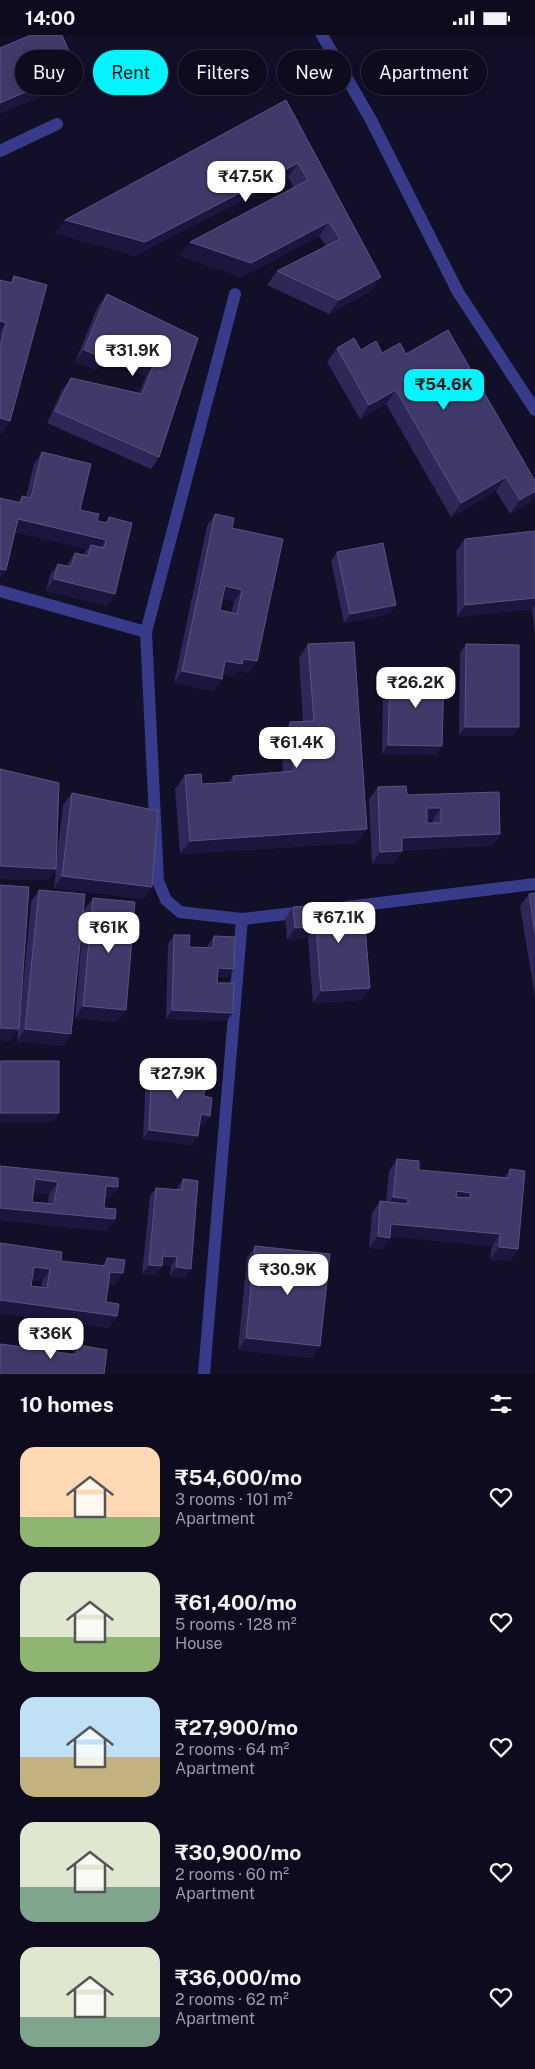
<!DOCTYPE html>
<meta charset="utf-8">
<style>
:root{--surface:#0e0b1f;--page:#1c192c;--text:#f1f3f6;--muted:#9b9ba4;--line:#2e2b3d;--accent:#03f4ff}
body{margin:0;font-family:"Public Sans",sans-serif;background:var(--page);color:var(--text);height:100vh;display:flex;flex-direction:column;font-size:19px;white-space:nowrap}
*{box-sizing:border-box;margin:0}
p{font-size:16px;color:var(--muted)}
.icon{flex:none;width:28px;height:28px;fill:none;stroke:currentColor;stroke-width:2;stroke-linecap:round;stroke-linejoin:round}
.map{position:relative;height:1339px;overflow:hidden}
.drawer{display:flex;flex-direction:column;background:var(--surface);flex:1}
.drawer>*{flex:none}
.top-card{position:absolute;left:15px;top:15px;width:505px;height:45px;display:flex;gap:10px}
.price{position:absolute;translate:-50% -42px;padding:0 11px;border-radius:10px;background:#fff;color:#222;font-size:16px;line-height:32px;filter:drop-shadow(0 1px 2px #0008)}
.price::after{content:'';position:absolute;left:50%;top:30px;width:15px;height:11px;margin-left:-8px;background:inherit;clip-path:polygon(0 0,100% 0,50% 100%)}
.price.current{background:var(--accent);color:#111}
ul{padding:0;list-style:none}
li{display:flex;align-items:center;gap:15px;height:125px;padding:0 20px}
li span{display:grid;place-items:center;flex:none;width:140px;height:100px;border-radius:15px;color:#555}
li>.icon{margin-inline-start:auto}
span .icon{width:60px;height:60px;fill:#fffc;stroke-width:1}
li b{font-size:21px}
h2{display:flex;justify-content:space-between;align-items:center;height:60px;padding:0 20px;font-size:21px}
.chip{padding:0 18px;border-radius:22px;background:var(--surface);box-shadow:0 2px 8px #0003,0 0 0 1px var(--line);font-size:18px;line-height:45px}
.chip.current{background:var(--accent);color:#111}
.status{display:flex;justify-content:space-between;align-items:center;height:35px;padding:0 25px;background:var(--surface);direction:ltr}
.status svg{height:14px;fill:currentColor}
.map>svg:first-child{display:block}
.lines{fill:none;stroke-linecap:round;stroke-linejoin:round}
.street{stroke:#383a8a;stroke-width:12}
.wall{fill:#2e2758;fill-rule:evenodd}
.shaded-wall{fill:#1b163d}
.building{fill:#403a6a;stroke:#585381;fill-rule:evenodd}
</style>
<div class="status"><b>14:00</b><svg viewBox="0 0 49 12"><path d="M0 12V9h3v3zM5 12V6h3v6zM10 12V3h3v9zM15 12V0h3v12zM26 1h20v11H26zM47 4h2v5h-2z"/></svg></div>
<div class="map">
<svg width="535" height="1339" viewBox="0 0 535 1339">
<rect width="100%" height="100%" fill="#120f29"/>
<g class="lines">
<path class="street" d="M 322,0 L 370,83 L 458,257 L 535,375
M 0,116 L 57,89
M 235,259 L 146,597 L 158,846 L 166,865 L 180,877 L 242,884
M 0,556 L 146,597
M 346,872 L 535,849
M 204,1339 L 242,884 L 304,877"/>
</g>
<path class="wall" d="M 286,65 L 371,256 L 329,279 L 267,250 L 277,236 L 326,211 L 319,201 L 241,242 L 180,221 L 190,207 L 294,153 L 288,142 L 135,221 L 55,198 L 65,185 Z
M 14,241 L 10,386 L 1,399 L 0,245 L 10,248 Z
M 107,259 L 198,303 L 159,422 L 151,434 L 47,388 L 62,355 L 71,343 L 139,358 L 146,341 L 103,325 L 96,335 L 75,327 L 98,271 Z
M 337,313 L 382,318 L 406,319 L 530,467 L 510,479 L 496,456 L 451,482 L 386,369 L 360,384 L 327,327 Z
M 42,417 L 80,475 L 97,486 L 105,487 L 109,482 L 107,571 L 46,556 L 50,540 L 58,529 L 66,531 L 75,518 L 83,520 L 87,514 L 15,497 L 6,535 L 0,543 L 0,463 L 18,467 L 22,461 L 26,462 L 34,429 Z
M 215,479 L 232,493 L 257,626 L 249,638 L 237,636 L 234,641 L 223,639 L 222,644 L 213,656 L 174,648 L 207,491 ZM 222,564 L 234,566 L 231,578 L 220,575 Z
M 535,496 L 535,599 L 532,574 L 457,582 L 456,516 L 465,504 Z
M 337,517 L 390,579 L 344,588 L 331,526 Z
M 308,609 L 357,808 L 180,819 L 175,754 L 185,740 L 202,749 L 229,747 L 233,741 L 283,737 L 281,701 L 290,687 L 303,687 L 299,623 Z
M 466,609 L 513,701 L 459,700 L 460,618 Z
M 390,638 L 436,720 L 382,719 L 383,646 Z
M 0,734 L 56,830 L 63,770 L 72,758 L 144,864 L 54,853 L 56,834 L 48,845 L 0,844 Z
M 378,752 L 407,760 L 499,757 L 500,799 L 492,811 L 402,815 L 402,816 L 394,828 L 372,829 L 369,764 ZM 427,785 L 433,785 L 433,788 L 427,788 Z
M 0,850 L 20,983 L 31,867 L 39,855 L 71,999 L 63,1011 L 17,1006 L 18,995 L 10,1006 L 0,1005 Z
M 535,858 L 535,962 L 520,871 L 529,859 Z
M 93,863 L 117,987 L 75,983 L 84,875 Z
M 363,867 L 370,953 L 362,965 L 313,968 L 308,903 L 287,905 L 285,884 L 293,872 Z
M 174,900 L 189,912 L 207,913 L 208,910 L 214,901 L 234,934 L 228,942 L 218,942 L 217,948 L 233,978 L 226,986 L 166,984 L 168,909 Z
M 152,1030 L 204,1061 L 204,1090 L 200,1089 L 192,1110 L 143,1104 L 146,1039 Z
M 397,1124 L 419,1135 L 504,1143 L 510,1134 L 518,1214 L 510,1226 L 490,1224 L 492,1211 L 390,1201 L 382,1214 L 369,1213 L 372,1178 L 380,1166 L 386,1167 L 389,1136 Z
M 0,1131 L 118,1143 L 110,1164 L 105,1163 L 104,1173 L 107,1196 L 0,1185 ZM 34,1157 L 49,1159 L 48,1168 L 32,1167 Z
M 183,1144 L 185,1243 L 170,1241 L 171,1231 L 162,1230 L 156,1240 L 142,1239 L 150,1161 L 156,1153 L 177,1155 L 177,1153 Z
M 0,1208 L 61,1226 L 102,1231 L 107,1223 L 123,1238 L 114,1250 L 109,1249 L 106,1267 L 117,1281 L 109,1293 L 0,1278 ZM 32,1245 L 42,1246 L 41,1253 L 31,1251 Z
M 255,1211 L 312,1323 L 238,1315 L 247,1223 Z
M 32,1304 L 51,1316 L 72,1319 L 78,1310 L 104,1339 L 27,1312 Z"/>
<path class="shaded-wall" d="M 77,35 L 66,51 L 0,79 L 0,68 Z
M 298,128 L 288,142 L 135,221 L 55,198 L 65,185 Z
M 329,187 L 319,201 L 241,242 L 180,221 L 190,207 Z
M 381,242 L 371,256 L 329,279 L 339,265 Z
M 0,286 L 6,288 L 0,297 Z
M 110,312 L 154,329 L 146,341 L 103,325 L 96,335 L 75,327 L 84,315 Z
M 396,355 L 386,369 L 360,384 L 369,370 Z
M 0,383 L 10,386 L 1,399 L 0,399 Z
M 506,442 L 496,456 L 451,482 L 461,468 Z
M 535,456 L 535,460 L 530,467 L 510,479 L 520,465 Z
M 18,484 L 106,505 L 98,517 L 91,510 L 87,514 L 10,496 Z
M 0,534 L 6,535 L 0,543 Z
M 54,544 L 115,559 L 107,571 L 46,556 Z
M 225,551 L 242,555 L 234,566 L 217,563 Z
M 535,563 L 535,570 L 532,574 L 457,582 L 465,570 Z
M 396,570 L 390,579 L 344,588 L 350,579 Z
M 243,624 L 257,626 L 249,638 L 237,636 L 234,641 L 217,638 L 225,626 Z
M 182,636 L 222,644 L 213,656 L 174,648 Z
M 465,692 L 519,692 L 513,701 L 459,700 Z
M 388,710 L 442,711 L 436,720 L 382,719 Z
M 427,773 L 441,773 L 433,785 L 419,785 Z
M 367,794 L 357,808 L 180,819 L 190,806 Z
M 500,799 L 492,811 L 393,815 L 402,803 Z
M 402,816 L 394,828 L 372,829 L 380,817 Z
M 0,831 L 56,834 L 48,845 L 0,844 Z
M 62,841 L 152,852 L 144,864 L 54,853 Z
M 316,891 L 308,903 L 287,905 L 295,893 Z
M 218,933 L 234,934 L 228,942 L 212,942 Z
M 370,953 L 362,965 L 313,968 L 321,956 Z
M 83,971 L 126,975 L 117,987 L 75,983 Z
M 172,975 L 233,978 L 226,986 L 166,984 Z
M 0,993 L 19,994 L 10,1006 L 0,1005 Z
M 25,994 L 71,999 L 63,1011 L 17,1006 Z
M 0,1078 L 59,1078 L 53,1087 L 0,1087 Z
M 201,1079 L 210,1081 L 204,1090 L 195,1088 Z
M 149,1095 L 198,1101 L 192,1110 L 143,1104 Z
M 35,1144 L 58,1147 L 49,1159 L 27,1156 Z
M 106,1151 L 118,1152 L 110,1164 L 98,1163 Z
M 457,1156 L 471,1158 L 463,1170 L 448,1168 Z
M 393,1162 L 408,1164 L 400,1176 L 385,1174 Z
M 0,1173 L 115,1184 L 107,1196 L 0,1185 Z
M 391,1189 L 500,1199 L 492,1211 L 383,1201 Z
M 378,1201 L 390,1203 L 382,1214 L 369,1213 Z
M 499,1212 L 518,1214 L 510,1226 L 490,1224 Z
M 163,1221 L 177,1222 L 171,1231 L 157,1230 Z
M 149,1230 L 162,1231 L 156,1240 L 142,1239 Z
M 34,1232 L 50,1234 L 42,1246 L 25,1244 Z
M 176,1232 L 191,1234 L 185,1243 L 170,1241 Z
M 110,1237 L 123,1238 L 114,1250 L 102,1249 Z
M 0,1265 L 117,1281 L 109,1293 L 0,1278 Z
M 246,1303 L 320,1311 L 312,1323 L 238,1315 Z"/>
<path class="building" d="M 31,0 L 62,0 L 77,35 L 0,68 L 0,13 Z
M 286,65 L 381,242 L 339,265 L 277,236 L 340,204 L 329,187 L 251,228 L 190,207 L 308,145 L 298,128 L 145,207 L 65,185 Z
M 14,241 L 47,250 L 10,386 L 0,383 L 0,311 L 6,288 L 0,286 L 0,245 L 12,248 Z
M 107,259 L 198,303 L 159,422 L 55,376 L 71,343 L 142,359 L 154,329 L 110,312 L 105,323 L 84,315 Z
M 448,295 L 535,446 L 535,456 L 520,465 L 506,442 L 461,468 L 396,355 L 369,370 L 337,313 L 354,303 L 361,315 L 376,306 L 382,318 L 400,308 L 406,319 Z
M 42,417 L 91,429 L 80,475 L 99,479 L 97,486 L 108,488 L 109,482 L 132,488 L 115,559 L 54,544 L 58,529 L 71,532 L 75,518 L 88,521 L 91,510 L 104,513 L 106,505 L 18,484 L 6,535 L 0,534 L 0,463 L 21,468 L 22,461 L 31,463 Z
M 215,479 L 234,483 L 232,493 L 283,504 L 257,626 L 243,624 L 242,629 L 225,626 L 222,644 L 182,636 ZM 225,551 L 242,555 L 237,579 L 220,575 Z
M 535,496 L 535,563 L 465,570 L 465,504 Z
M 383,508 L 396,570 L 350,579 L 337,517 Z
M 354,607 L 367,794 L 190,806 L 185,740 L 201,739 L 202,749 L 234,747 L 233,741 L 294,736 L 290,687 L 314,686 L 308,609 Z
M 466,609 L 519,610 L 519,692 L 465,692 Z
M 390,638 L 444,639 L 442,711 L 388,710 Z
M 0,734 L 59,748 L 56,834 L 0,831 Z
M 406,751 L 407,760 L 499,757 L 500,799 L 402,803 L 402,816 L 380,817 L 378,752 ZM 427,773 L 441,773 L 441,788 L 427,788 Z
M 72,758 L 158,776 L 152,852 L 62,841 Z
M 0,850 L 29,852 L 19,994 L 0,993 Z
M 39,855 L 85,859 L 71,999 L 25,994 Z
M 535,858 L 535,898 L 529,859 Z
M 93,863 L 135,867 L 126,975 L 83,971 Z
M 363,867 L 370,953 L 321,956 L 316,891 L 295,893 L 293,872 Z
M 174,900 L 190,900 L 189,912 L 213,913 L 214,901 L 235,902 L 234,934 L 218,933 L 217,948 L 234,948 L 233,978 L 172,975 Z
M 0,1026 L 59,1026 L 59,1078 L 0,1078 Z
M 152,1030 L 207,1036 L 204,1061 L 212,1063 L 210,1081 L 201,1079 L 198,1101 L 149,1095 Z
M 397,1124 L 419,1126 L 419,1135 L 509,1143 L 510,1134 L 525,1136 L 518,1214 L 499,1212 L 500,1199 L 391,1189 L 390,1203 L 378,1201 L 380,1166 L 408,1169 L 408,1164 L 393,1162 ZM 457,1156 L 471,1158 L 470,1163 L 456,1162 Z
M 0,1131 L 118,1143 L 118,1152 L 106,1151 L 104,1173 L 116,1174 L 115,1184 L 0,1173 ZM 35,1144 L 58,1147 L 54,1169 L 32,1167 Z
M 183,1144 L 198,1146 L 191,1234 L 176,1232 L 177,1222 L 163,1221 L 162,1231 L 149,1230 L 156,1153 L 182,1155 Z
M 0,1208 L 62,1217 L 61,1226 L 106,1231 L 107,1223 L 125,1225 L 123,1238 L 110,1237 L 106,1267 L 119,1269 L 117,1281 L 0,1265 ZM 34,1232 L 50,1234 L 47,1253 L 31,1251 Z
M 255,1211 L 330,1219 L 320,1311 L 246,1303 Z
M 32,1304 L 52,1307 L 51,1316 L 77,1320 L 78,1310 L 107,1315 L 104,1339 L 0,1339 L 0,1309 L 31,1313 Z"/>
</svg>
<b class="price" style="left:246px;top:168px">₹47.5K</b>
<b class="price" style="left:133px;top:342px">₹31.9K</b>
<b class="price current" style="left:444px;top:376px">₹54.6K</b>
<b class="price" style="left:416px;top:674px">₹26.2K</b>
<b class="price" style="left:297px;top:734px">₹61.4K</b>
<b class="price" style="left:339px;top:909px">₹67.1K</b>
<b class="price" style="left:109px;top:919px">₹61K</b>
<b class="price" style="left:178px;top:1065px">₹27.9K</b>
<b class="price" style="left:288px;top:1261px">₹30.9K</b>
<b class="price" style="left:51px;top:1325px">₹36K</b>
<div class="top-card">
<a class="chip">Buy</a>
<a class="chip current">Rent</a>
<a class="chip">Filters</a>
<a class="chip">New</a>
<a class="chip">Apartment</a>
</div>
</div>
<section class="drawer">
<h2>10 homes<svg class="icon" aria-label="filters" viewBox="0 0 24 24"><path d="M4 7h16M4 17h16"/><circle cx="9" cy="7" r="2"/><circle cx="15" cy="17" r="2"/></svg></h2>
<ul>
<li><span style="background:linear-gradient(#ffd9b3 70%,#8fb573 0)"><svg class="icon" aria-label="home" viewBox="0 0 24 24"><path d="M3 11l9-7 9 7M6 9v11h12V9"/></svg></span><div><b>₹54,600/mo</b><p>3 rooms · 101 m²</p><p>Apartment</p></div><svg class="icon" aria-label="heart" viewBox="0 0 24 24"><path d="M12 20l-8-8c-3-5 5-10 8-4 3-6 11-1 8 4z"/></svg></li>
<li><span style="background:linear-gradient(#dfe7d0 65%,#8fb573 0)"><svg class="icon" aria-label="home" viewBox="0 0 24 24"><path d="M3 11l9-7 9 7M6 9v11h12V9"/></svg></span><div><b>₹61,400/mo</b><p>5 rooms · 128 m²</p><p>House</p></div><svg class="icon" aria-label="heart" viewBox="0 0 24 24"><path d="M12 20l-8-8c-3-5 5-10 8-4 3-6 11-1 8 4z"/></svg></li>
<li><span style="background:linear-gradient(#bfe0f5 60%,#c2b280 0)"><svg class="icon" aria-label="home" viewBox="0 0 24 24"><path d="M3 11l9-7 9 7M6 9v11h12V9"/></svg></span><div><b>₹27,900/mo</b><p>2 rooms · 64 m²</p><p>Apartment</p></div><svg class="icon" aria-label="heart" viewBox="0 0 24 24"><path d="M12 20l-8-8c-3-5 5-10 8-4 3-6 11-1 8 4z"/></svg></li>
<li><span style="background:linear-gradient(#dfe7d0 65%,#7fa58c 0)"><svg class="icon" aria-label="home" viewBox="0 0 24 24"><path d="M3 11l9-7 9 7M6 9v11h12V9"/></svg></span><div><b>₹30,900/mo</b><p>2 rooms · 60 m²</p><p>Apartment</p></div><svg class="icon" aria-label="heart" viewBox="0 0 24 24"><path d="M12 20l-8-8c-3-5 5-10 8-4 3-6 11-1 8 4z"/></svg></li>
<li><span style="background:linear-gradient(#dfe7d0 70%,#7fa58c 0)"><svg class="icon" aria-label="home" viewBox="0 0 24 24"><path d="M3 11l9-7 9 7M6 9v11h12V9"/></svg></span><div><b>₹36,000/mo</b><p>2 rooms · 62 m²</p><p>Apartment</p></div><svg class="icon" aria-label="heart" viewBox="0 0 24 24"><path d="M12 20l-8-8c-3-5 5-10 8-4 3-6 11-1 8 4z"/></svg></li>
</ul>
</section>
